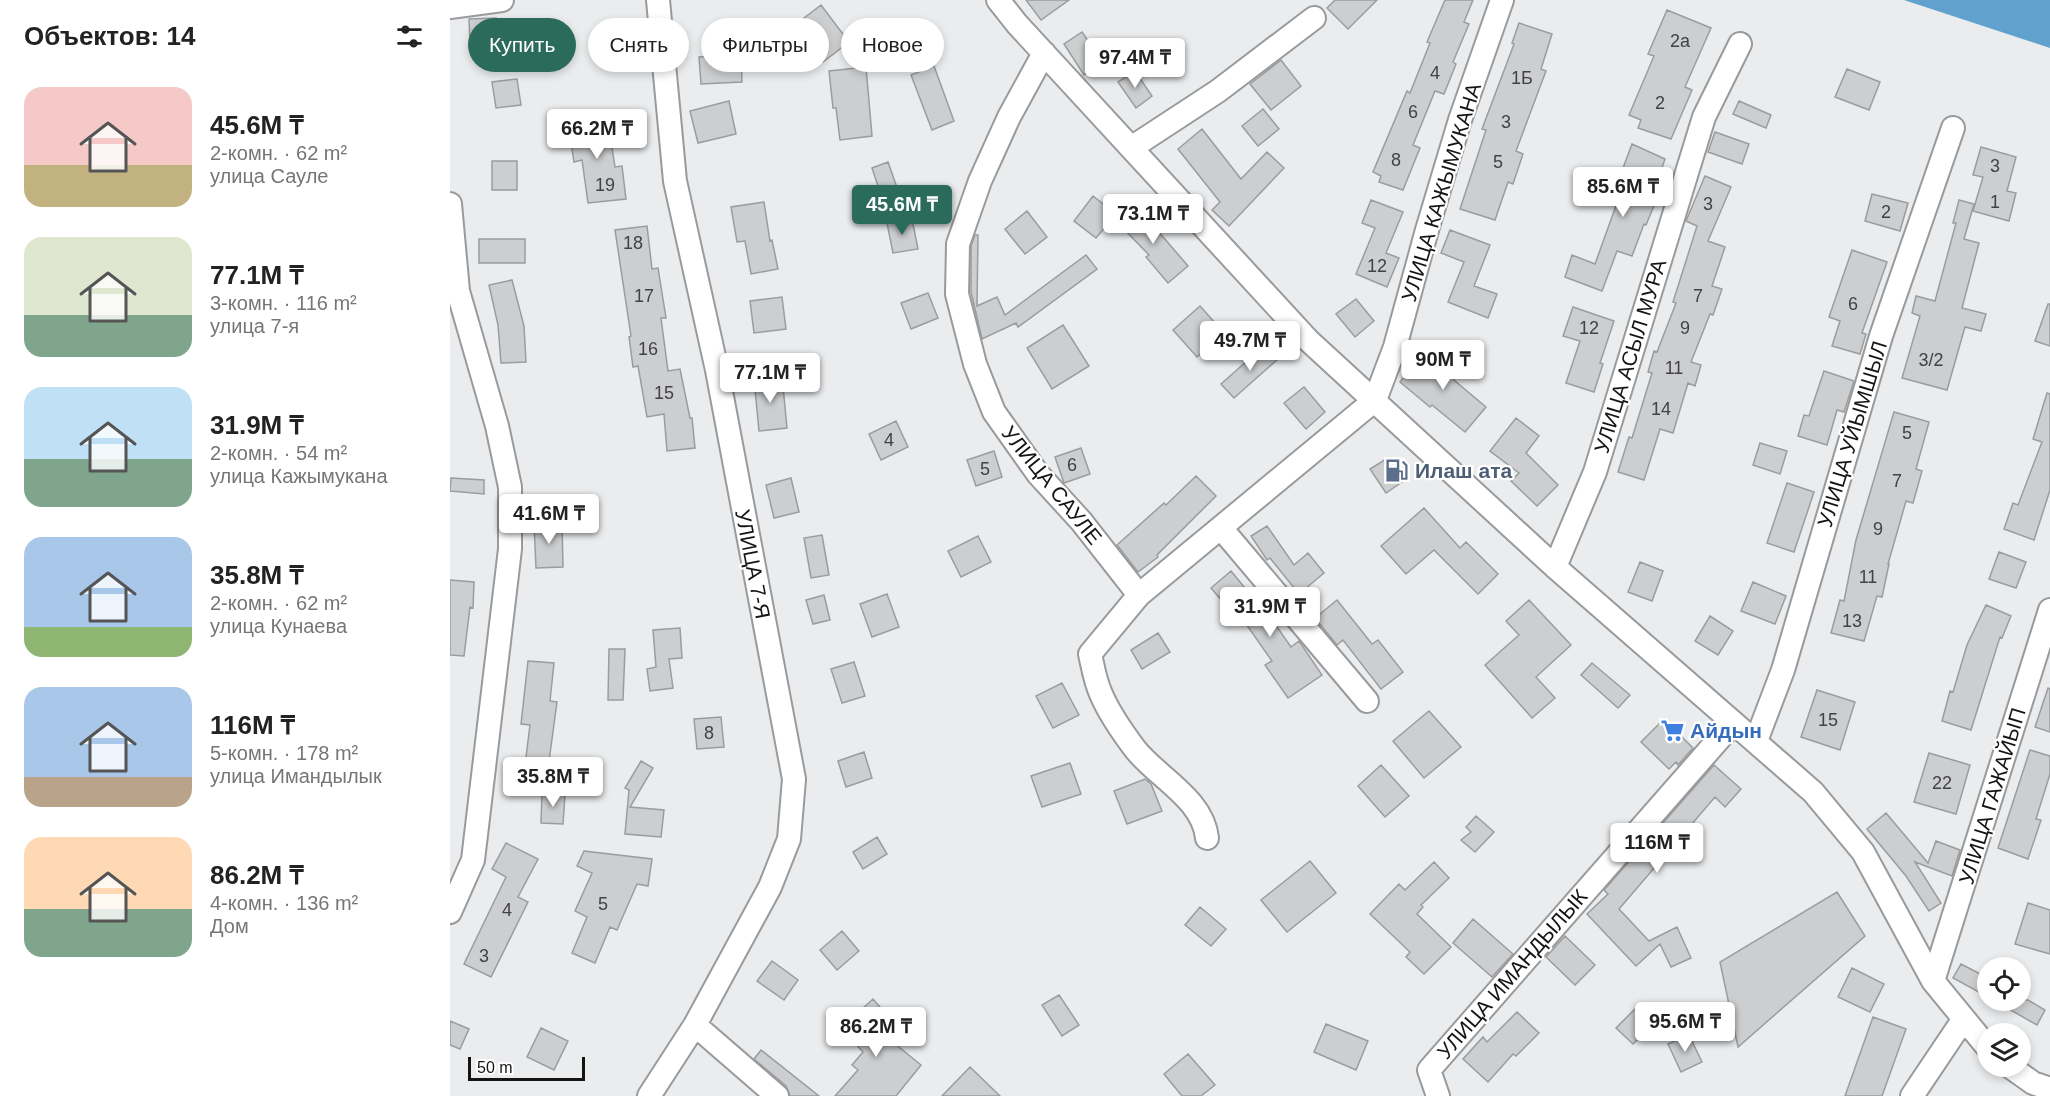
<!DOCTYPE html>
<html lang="ru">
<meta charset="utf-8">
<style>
:root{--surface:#fff;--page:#f6f6f6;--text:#222;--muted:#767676;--accent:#2a6b5b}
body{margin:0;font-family:Helvetica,sans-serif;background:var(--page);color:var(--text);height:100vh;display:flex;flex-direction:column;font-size:22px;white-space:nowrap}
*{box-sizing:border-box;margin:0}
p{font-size:20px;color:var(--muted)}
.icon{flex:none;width:33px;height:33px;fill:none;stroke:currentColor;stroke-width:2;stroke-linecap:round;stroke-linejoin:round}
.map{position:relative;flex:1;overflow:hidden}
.sheet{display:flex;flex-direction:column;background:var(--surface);width:450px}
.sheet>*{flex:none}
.banner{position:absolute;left:18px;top:18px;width:570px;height:54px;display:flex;gap:12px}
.controls{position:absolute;left:1527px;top:957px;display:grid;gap:12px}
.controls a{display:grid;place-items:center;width:54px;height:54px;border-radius:50%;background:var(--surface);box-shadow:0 3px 9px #0003;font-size:30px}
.scale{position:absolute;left:18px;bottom:15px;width:117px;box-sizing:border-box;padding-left:6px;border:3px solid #141415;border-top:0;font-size:16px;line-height:21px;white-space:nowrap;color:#141415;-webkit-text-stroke:4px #fff;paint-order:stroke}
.price{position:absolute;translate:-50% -51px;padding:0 14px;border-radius:6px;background:#fff;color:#222;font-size:20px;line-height:39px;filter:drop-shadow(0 2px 3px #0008)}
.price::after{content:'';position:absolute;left:50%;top:36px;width:18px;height:14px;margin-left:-9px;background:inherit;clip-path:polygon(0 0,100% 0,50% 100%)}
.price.on{background:var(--accent);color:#fff}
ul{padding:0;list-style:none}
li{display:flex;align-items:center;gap:18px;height:150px;padding:0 24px}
li span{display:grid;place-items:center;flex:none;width:168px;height:120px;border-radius:18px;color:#555}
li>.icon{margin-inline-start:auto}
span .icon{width:72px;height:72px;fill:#fffc;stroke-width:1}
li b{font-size:26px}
h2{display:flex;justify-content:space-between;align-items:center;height:72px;padding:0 24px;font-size:26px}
.chip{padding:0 21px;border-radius:27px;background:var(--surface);box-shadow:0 3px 9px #0003;font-size:21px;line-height:54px}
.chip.on{background:var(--accent);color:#fff}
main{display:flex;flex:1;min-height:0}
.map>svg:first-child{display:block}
.water{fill:#60a1cd}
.building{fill:#ccced0;stroke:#9b9c9e;stroke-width:1.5}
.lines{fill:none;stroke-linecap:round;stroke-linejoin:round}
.minor-casing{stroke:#989a9c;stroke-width:26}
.minor{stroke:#fff;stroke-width:22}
.labels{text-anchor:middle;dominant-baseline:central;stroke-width:4.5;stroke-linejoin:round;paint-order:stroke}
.number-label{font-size:18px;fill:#424244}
.street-label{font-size:21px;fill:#141415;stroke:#fff}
.service-label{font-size:21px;font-weight:bold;fill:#4e5e75;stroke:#fff;text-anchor:start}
.shop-label{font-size:21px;font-weight:bold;fill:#366cbe;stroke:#fff;text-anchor:start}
</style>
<main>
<section class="sheet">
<h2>Объектов: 14<svg class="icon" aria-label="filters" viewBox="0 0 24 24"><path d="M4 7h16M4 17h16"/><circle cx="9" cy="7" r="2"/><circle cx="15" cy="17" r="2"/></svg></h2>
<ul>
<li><span style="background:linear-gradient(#f6c9c9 65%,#c2b280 0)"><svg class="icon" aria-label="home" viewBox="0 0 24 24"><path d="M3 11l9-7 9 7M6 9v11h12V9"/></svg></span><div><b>45.6M ₸</b><p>2-комн. · 62 m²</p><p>улица Сауле</p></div></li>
<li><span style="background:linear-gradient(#dfe7d0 65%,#7fa58c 0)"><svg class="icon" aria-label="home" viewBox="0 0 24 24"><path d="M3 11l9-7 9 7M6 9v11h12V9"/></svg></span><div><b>77.1M ₸</b><p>3-комн. · 116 m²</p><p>улица 7-я</p></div></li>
<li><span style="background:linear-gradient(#bfe0f5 60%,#7fa58c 0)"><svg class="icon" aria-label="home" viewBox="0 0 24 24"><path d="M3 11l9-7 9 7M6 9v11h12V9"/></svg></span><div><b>31.9M ₸</b><p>2-комн. · 54 m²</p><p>улица Кажымукана</p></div></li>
<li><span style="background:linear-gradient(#a9c7e8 75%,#8fb573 0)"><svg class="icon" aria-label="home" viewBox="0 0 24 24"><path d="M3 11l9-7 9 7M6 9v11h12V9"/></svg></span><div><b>35.8M ₸</b><p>2-комн. · 62 m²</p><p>улица Кунаева</p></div></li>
<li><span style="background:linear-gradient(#a9c7e8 75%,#b9a48a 0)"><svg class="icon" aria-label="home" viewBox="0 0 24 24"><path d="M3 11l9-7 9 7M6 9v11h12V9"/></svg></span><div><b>116M ₸</b><p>5-комн. · 178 m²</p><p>улица Имандылык</p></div></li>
<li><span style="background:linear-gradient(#ffd9b3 60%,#7fa58c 0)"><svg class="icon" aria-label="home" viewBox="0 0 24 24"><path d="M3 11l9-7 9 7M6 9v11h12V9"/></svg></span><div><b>86.2M ₸</b><p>4-комн. · 136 m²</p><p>Дом</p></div></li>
</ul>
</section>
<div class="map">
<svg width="1600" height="1096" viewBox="0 0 1600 1096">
<rect width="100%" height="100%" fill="#eaecee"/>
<path class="water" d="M 1454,0 L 1600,0 L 1600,48 Z"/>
<path class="building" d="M 576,0 L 619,0 L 591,20 Z
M 885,0 L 927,0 L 898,29 L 877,8 Z
M 995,0 L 1023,0 L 1014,22 L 1019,24 L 1003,62 L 1006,64 L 994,94 L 985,91 L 963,145 L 970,148 L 953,190 L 929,182 L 931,176 L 923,172 L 957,91 L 960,93 L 980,43 L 977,42 Z
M 371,5 L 399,42 L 373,62 L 345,25 Z
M 1217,10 L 1261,28 L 1235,87 L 1242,90 L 1221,139 L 1188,128 L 1191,120 L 1179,115 L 1204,56 L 1198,54 Z
M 46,18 L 46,43 L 20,44 L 19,19 Z
M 1069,23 L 1102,34 L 1091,69 L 1096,71 L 1066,151 L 1073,154 L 1063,184 L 1058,182 L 1045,220 L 1010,209 L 1036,130 L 1032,129 L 1064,44 L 1062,43 Z
M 632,32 L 653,63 L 634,75 L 614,44 Z
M 291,54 L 292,82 L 251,84 L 249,57 Z
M 831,60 L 851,86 L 821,110 L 800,84 Z
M 484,66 L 504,121 L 482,130 L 461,75 Z
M 416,67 L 422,136 L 390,140 L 386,108 L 383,108 L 379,71 Z
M 1397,69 L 1430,82 L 1419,110 L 1385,97 Z
M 685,71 L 702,96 L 686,108 L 668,82 Z
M 67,79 L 71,105 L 46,108 L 42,82 Z
M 279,101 L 286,134 L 248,143 L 240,111 Z
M 1289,101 L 1321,115 L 1316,128 L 1283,114 Z
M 813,109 L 829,129 L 808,146 L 792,126 Z
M 157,116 L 165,167 L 172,166 L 176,199 L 138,203 L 132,160 L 124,162 L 118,122 Z
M 752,129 L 791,179 L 817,152 L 834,168 L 779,226 L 762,210 L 770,202 L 728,149 Z
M 1265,132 L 1299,144 L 1292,164 L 1258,152 Z
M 1182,144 L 1215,159 L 1203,194 L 1208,196 L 1196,225 L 1194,224 L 1182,256 L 1167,251 L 1152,291 L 1115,277 L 1122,255 L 1145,264 L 1176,178 L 1170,176 Z
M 1531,147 L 1566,157 L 1557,191 L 1566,193 L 1559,221 L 1523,211 L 1533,177 L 1523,175 Z
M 42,161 L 67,161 L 67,190 L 42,190 Z
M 438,162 L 450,196 L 433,201 L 422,168 Z
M 1255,176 L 1281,187 L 1258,241 L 1275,247 L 1262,286 L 1272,289 L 1263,315 L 1260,314 L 1241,362 L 1251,365 L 1245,386 L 1238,383 L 1223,433 L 1210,429 L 1194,480 L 1168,472 L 1179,437 L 1182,438 L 1202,373 L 1198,372 L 1204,351 L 1207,352 L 1226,303 L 1223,302 L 1247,226 L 1236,221 Z
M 1422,194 L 1458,203 L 1450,231 L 1415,221 Z
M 643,196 L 666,214 L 646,238 L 624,221 Z
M 921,200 L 953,212 L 936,253 L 949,258 L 937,287 L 906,274 L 925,228 L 912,223 Z
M 1509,200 L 1524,204 L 1514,239 L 1529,243 L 1512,308 L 1536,314 L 1531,331 L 1515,327 L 1497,390 L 1452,378 L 1470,316 L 1462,313 L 1466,296 L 1485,301 L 1506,223 L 1503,223 Z
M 314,202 L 320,241 L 322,240 L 328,269 L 301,274 L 295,241 L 287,242 L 281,207 Z
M 683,206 L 714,238 L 738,266 L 718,283 L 696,257 L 699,255 L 667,222 Z
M 577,211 L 597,237 L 575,254 L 555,229 Z
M 462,219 L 468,249 L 443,253 L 437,223 Z
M 197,226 L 202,269 L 208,268 L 216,318 L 211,318 L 218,371 L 230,369 L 240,418 L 242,418 L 245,448 L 217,451 L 214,414 L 197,417 L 188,366 L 183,367 L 179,337 L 181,336 L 165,230 Z
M 1000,230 L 1040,245 L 1024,286 L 1047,294 L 1038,318 L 998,302 L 1014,262 L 991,253 Z
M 525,235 L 528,235 L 527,306 L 547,297 L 555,315 L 636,255 L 647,269 L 568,327 L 566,323 L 532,339 L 521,292 L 521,246 Z
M 29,239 L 75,239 L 75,263 L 29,263 Z
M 1402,250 L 1437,262 L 1412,333 L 1416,334 L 1410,354 L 1382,346 L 1390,321 L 1379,317 Z
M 62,280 L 74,326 L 76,362 L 51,363 L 48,325 L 39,285 Z
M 478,293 L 488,318 L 461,329 L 451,303 Z
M 332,297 L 336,329 L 304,333 L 300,301 Z
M 906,299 L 924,321 L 905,337 L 886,314 Z
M 1598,304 L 1600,304 L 1600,346 L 1585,341 Z
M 750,306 L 774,333 L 747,357 L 723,330 Z
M 1123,307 L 1164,321 L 1150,363 L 1153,364 L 1144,392 L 1116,383 L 1130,341 L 1113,336 Z
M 613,325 L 639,366 L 602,389 L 577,348 Z
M 815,345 L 828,359 L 784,398 L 771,384 Z
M 978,349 L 1008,374 L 1004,380 L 1036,407 L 1015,432 L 982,405 L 980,407 L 950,382 Z
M 1374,371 L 1404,381 L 1394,412 L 1387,410 L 1377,445 L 1348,436 L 1354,415 L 1359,416 Z
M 332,376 L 337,428 L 309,431 L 304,379 Z
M 854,387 L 875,412 L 856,429 L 834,403 Z
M 1597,393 L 1600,394 L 1600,490 L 1584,540 L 1554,529 L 1563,503 L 1568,505 L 1592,442 L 1583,439 Z
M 1444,412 L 1479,422 L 1466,469 L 1472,471 L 1463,503 L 1456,501 L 1438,564 L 1439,564 L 1432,597 L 1427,596 L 1414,641 L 1381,633 L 1390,600 L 1394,601 L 1406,540 Z
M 1066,418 L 1089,436 L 1076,453 L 1108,485 L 1087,506 L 1061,481 L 1069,473 L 1040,451 Z
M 446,421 L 458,447 L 431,460 L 419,434 Z
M 1310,443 L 1337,451 L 1330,474 L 1303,465 Z
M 631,448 L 640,474 L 614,483 L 605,457 Z
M 544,451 L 552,477 L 526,486 L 517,460 Z
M 936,459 L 952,482 L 936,493 L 920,469 Z
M 746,476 L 766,496 L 707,555 L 708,557 L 688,572 L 667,545 L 714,503 L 716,505 Z
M 1,478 L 34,480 L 34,494 L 0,491 Z
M 341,478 L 349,512 L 324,518 L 316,485 Z
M 1337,483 L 1364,492 L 1344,552 L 1317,543 Z
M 974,508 L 1010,548 L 1016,542 L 1048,574 L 1028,594 L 984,550 L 956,574 L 931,546 Z
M 112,523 L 113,567 L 86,568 L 84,524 Z
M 817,526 L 844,565 L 858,553 L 874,573 L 849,594 L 820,558 L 817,560 L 801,536 Z
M 372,535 L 379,575 L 361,578 L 354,538 Z
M 528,536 L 541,562 L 511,577 L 498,551 Z
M 1549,552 L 1576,562 L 1566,588 L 1539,579 Z
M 1190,562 L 1213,571 L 1202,601 L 1178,592 Z
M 781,571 L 809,605 L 811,604 L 841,647 L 849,641 L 872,675 L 838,698 L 815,665 L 822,661 L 782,604 L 778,608 L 761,588 Z
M 0,580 L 24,582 L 23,608 L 20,607 L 14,656 L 0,655 Z
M 1303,582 L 1336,596 L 1325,624 L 1291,611 Z
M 437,594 L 449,627 L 422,637 L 410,604 Z
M 374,595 L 380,620 L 363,624 L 356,600 Z
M 887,600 L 922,644 L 928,640 L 953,672 L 931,689 L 893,640 L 887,645 L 865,618 Z
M 1079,600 L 1121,645 L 1086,677 L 1105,698 L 1082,718 L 1035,665 L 1069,635 L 1056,621 Z
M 1536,605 L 1561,616 L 1552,638 L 1550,637 L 1521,730 L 1492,721 L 1500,691 L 1503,692 L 1517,645 Z
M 1260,616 L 1283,631 L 1268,655 L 1245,641 Z
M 230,628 L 232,658 L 219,659 L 223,688 L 200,691 L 197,669 L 206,667 L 203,630 Z
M 708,633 L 720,652 L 692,669 L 681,650 Z
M 159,649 L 175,649 L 173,700 L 158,700 Z
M 78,661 L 104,663 L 100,701 L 107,702 L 97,776 L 74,773 L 80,725 L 71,724 Z
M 404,662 L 415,696 L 392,703 L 381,669 Z
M 1142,663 L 1180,695 L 1168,708 L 1131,675 Z
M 612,683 L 629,715 L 603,728 L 586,696 Z
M 1598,688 L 1600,689 L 1600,732 L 1585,727 Z
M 1367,690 L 1405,702 L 1390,750 L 1351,737 Z
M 979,711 L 1011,747 L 974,778 L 943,741 Z
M 271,717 L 274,747 L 247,749 L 244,719 Z
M 1214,719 L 1243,748 L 1228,765 L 1226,762 L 1219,769 L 1191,742 Z
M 1580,750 L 1600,756 L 1600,774 L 1586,819 L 1591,820 L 1578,859 L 1548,848 Z
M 414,752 L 422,778 L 396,787 L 388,761 Z
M 1479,753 L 1520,765 L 1506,814 L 1464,802 Z
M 191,761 L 203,768 L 180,807 L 214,810 L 211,837 L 175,834 L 179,790 L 175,788 Z
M 620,763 L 631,794 L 592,807 L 581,776 Z
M 931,765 L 959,796 L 935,817 L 908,786 Z
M 1264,765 L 1291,789 L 1275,807 L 1265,797 L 1169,909 L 1199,941 L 1227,927 L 1241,958 L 1221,967 L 1210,944 L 1186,966 L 1137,914 L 1158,894 L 1154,890 Z
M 695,779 L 701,784 L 712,811 L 677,824 L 664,791 Z
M 92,793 L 115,794 L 113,824 L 91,823 Z
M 1436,813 L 1478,863 L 1486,841 L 1510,850 L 1502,876 L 1465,862 L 1491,903 L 1479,911 L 1456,876 L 1417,829 Z
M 1026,816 L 1044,832 L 1025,852 L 1011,840 L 1021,832 L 1016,827 Z
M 427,837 L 437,854 L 413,869 L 403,852 Z
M 56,843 L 88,859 L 68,897 L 78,902 L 41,977 L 14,964 L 56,877 L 42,869 Z
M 134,851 L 202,859 L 198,886 L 187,884 L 167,930 L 160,927 L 145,963 L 122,953 L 137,917 L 125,911 L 142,873 L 127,866 Z
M 860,861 L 886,893 L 837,932 L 811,900 Z
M 984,862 L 999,878 L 971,905 L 973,907 L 967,914 L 1001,947 L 974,974 L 956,957 L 960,952 L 920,914 L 949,884 L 955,890 Z
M 1387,892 L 1415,936 L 1288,1047 L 1270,962 Z
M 1578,903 L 1600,910 L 1600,954 L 1565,944 Z
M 750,907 L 776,929 L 761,946 L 735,925 Z
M 1023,919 L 1063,954 L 1042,977 L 1003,943 Z
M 392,931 L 409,951 L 387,970 L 370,950 Z
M 1115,936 L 1145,965 L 1125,985 L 1096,957 Z
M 322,961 L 348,980 L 334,1000 L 307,981 Z
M 1511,964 L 1538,978 L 1538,997 L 1503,978 Z
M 1402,968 L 1434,984 L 1420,1012 L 1388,997 Z
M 609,995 L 629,1025 L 612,1036 L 592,1005 Z
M 423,999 L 435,1013 L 422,1025 L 471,1065 L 446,1096 L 385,1096 L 408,1070 L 402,1065 L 413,1052 L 391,1028 Z
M 1543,1000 L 1578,1000 L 1595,1010 L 1587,1025 Z
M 1187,1007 L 1203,1024 L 1183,1044 L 1166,1028 Z
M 1067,1012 L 1089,1033 L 1066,1056 L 1063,1054 L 1038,1082 L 1013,1059 L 1033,1037 L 1037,1042 Z
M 1423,1017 L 1456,1029 L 1432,1096 L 1395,1096 Z
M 0,1021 L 19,1029 L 10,1049 L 0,1045 Z
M 876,1024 L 918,1041 L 906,1070 L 864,1052 Z
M 91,1028 L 118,1041 L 104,1070 L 77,1057 Z
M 1239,1035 L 1252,1062 L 1231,1072 L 1218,1044 Z
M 311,1050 L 369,1096 L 340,1096 L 336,1086 L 304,1059 Z
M 738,1054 L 765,1085 L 751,1096 L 732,1096 L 714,1074 Z
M 520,1067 L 550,1096 L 492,1096 Z"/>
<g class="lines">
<defs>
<path id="minor" d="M 548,0 L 567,24 L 858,340 L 1105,567 L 1363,792 L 1413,852 L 1483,981 L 1538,1048
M 0,7 L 52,0
M 594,53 L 559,117 L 530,181 L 508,244 L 507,294 L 525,364 L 544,412 L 588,474 L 631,521 L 689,595 L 640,654 C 643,667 645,681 651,694 C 659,713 673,733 685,749 C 708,778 753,799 757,838
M 681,148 L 768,91 L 864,18
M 0,204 L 8,291 L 47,426 L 60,487 L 60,549 L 23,860 L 0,912
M 771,528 L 917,701
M 1105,567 L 1145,472 L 1254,117 L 1290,44
M 689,595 L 925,400 L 945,347 L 977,230 L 1010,120 L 1052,0
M 1306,741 L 1333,670 L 1431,336 L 1503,128
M 1483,981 L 1600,610
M 245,1025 L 327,1096
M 1559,1066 L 1583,1083 L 1600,1089
M 199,1096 L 245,1025 L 320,887 L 339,839 L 344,779 L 267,370 L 225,181 L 208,0
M 988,1096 L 979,1070 L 1283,723
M 1462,1096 L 1513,1020"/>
</defs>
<use href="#minor" class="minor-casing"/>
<use href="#minor" class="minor"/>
</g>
<defs>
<symbol id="fuel-bare" viewBox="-9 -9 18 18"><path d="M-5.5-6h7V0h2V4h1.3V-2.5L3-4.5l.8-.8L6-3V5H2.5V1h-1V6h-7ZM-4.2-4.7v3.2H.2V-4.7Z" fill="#5c6f8a" stroke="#fff" stroke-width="2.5" paint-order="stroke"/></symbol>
<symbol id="supermarket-bare" viewBox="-9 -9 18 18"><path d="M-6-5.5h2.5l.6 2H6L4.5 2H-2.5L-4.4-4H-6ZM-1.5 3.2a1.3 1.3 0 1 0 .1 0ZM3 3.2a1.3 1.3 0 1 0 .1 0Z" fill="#3f7fe0" stroke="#fff" stroke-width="2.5" paint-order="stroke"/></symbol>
</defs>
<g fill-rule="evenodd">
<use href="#fuel-bare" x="930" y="454" width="33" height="33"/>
<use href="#supermarket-bare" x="1206" y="714" width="33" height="33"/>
</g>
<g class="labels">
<g class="number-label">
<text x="1230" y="41">2а</text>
<text x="985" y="73">4</text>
<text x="1072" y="78">1Б</text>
<text x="1210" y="103">2</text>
<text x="963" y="112">6</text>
<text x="1056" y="122">3</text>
<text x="946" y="160">8</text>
<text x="1048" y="162">5</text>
<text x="1545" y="166">3</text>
<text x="155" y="185">19</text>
<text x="1545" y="202">1</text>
<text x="1258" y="204">3</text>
<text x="1436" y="212">2</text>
<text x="183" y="243">18</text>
<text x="927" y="266">12</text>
<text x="194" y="296">17</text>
<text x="1248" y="296">7</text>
<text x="1403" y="304">6</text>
<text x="1139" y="328">12</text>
<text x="1235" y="328">9</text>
<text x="198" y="349">16</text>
<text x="1481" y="360">3/2</text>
<text x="1224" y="368">11</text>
<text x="214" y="393">15</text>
<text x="1211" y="409">14</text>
<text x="1457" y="433">5</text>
<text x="439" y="440">4</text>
<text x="622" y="465">6</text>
<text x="535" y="469">5</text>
<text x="1447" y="481">7</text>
<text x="1428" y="529">9</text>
<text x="1418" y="577">11</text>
<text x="1402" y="621">13</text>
<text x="1378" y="720">15</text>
<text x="259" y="733">8</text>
<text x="1492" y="783">22</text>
<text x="153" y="904">5</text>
<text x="57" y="910">4</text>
<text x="34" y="956">3</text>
</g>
<g class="street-label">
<text transform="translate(991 192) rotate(-73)">УЛИЦА КАЖЫМУКАНА</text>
<text transform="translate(1180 356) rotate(-73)">УЛИЦА АСЫЛ МУРА</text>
<text transform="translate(1402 434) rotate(-73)">УЛИЦА УЙЫМШЫЛ</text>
<text transform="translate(602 485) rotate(51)">УЛИЦА САУЛЕ</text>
<text transform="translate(303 564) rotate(79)">УЛИЦА 7-Я</text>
<text transform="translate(1542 796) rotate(-73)">УЛИЦА ГАЖАЙЫП</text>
<text transform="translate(1062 974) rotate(-49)">УЛИЦА ИМАНДЫЛЫК</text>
</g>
<g class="service-label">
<text x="965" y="470">Илаш ата</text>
</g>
<g class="shop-label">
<text x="1240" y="730">Айдын</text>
</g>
</g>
</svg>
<div class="controls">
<a><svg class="icon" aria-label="locate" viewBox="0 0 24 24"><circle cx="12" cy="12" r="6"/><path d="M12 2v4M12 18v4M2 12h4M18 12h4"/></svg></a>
<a><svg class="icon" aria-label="layers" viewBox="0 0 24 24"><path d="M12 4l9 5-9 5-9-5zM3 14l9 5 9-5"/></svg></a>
</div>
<div class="scale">50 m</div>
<b class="price" style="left:685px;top:89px">97.4M ₸</b>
<b class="price" style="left:147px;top:160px">66.2M ₸</b>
<b class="price" style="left:1173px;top:218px">85.6M ₸</b>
<b class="price on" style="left:452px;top:236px">45.6M ₸</b>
<b class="price" style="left:703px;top:245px">73.1M ₸</b>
<b class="price" style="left:800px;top:372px">49.7M ₸</b>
<b class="price" style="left:993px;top:391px">90M ₸</b>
<b class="price" style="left:320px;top:404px">77.1M ₸</b>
<b class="price" style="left:99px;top:545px">41.6M ₸</b>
<b class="price" style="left:820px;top:638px">31.9M ₸</b>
<b class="price" style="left:103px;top:808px">35.8M ₸</b>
<b class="price" style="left:1207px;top:874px">116M ₸</b>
<b class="price" style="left:1235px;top:1053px">95.6M ₸</b>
<b class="price" style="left:426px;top:1058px">86.2M ₸</b>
<div class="banner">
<a class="chip on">Купить</a>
<a class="chip">Снять</a>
<a class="chip">Фильтры</a>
<a class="chip">Новое</a>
</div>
</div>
</main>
